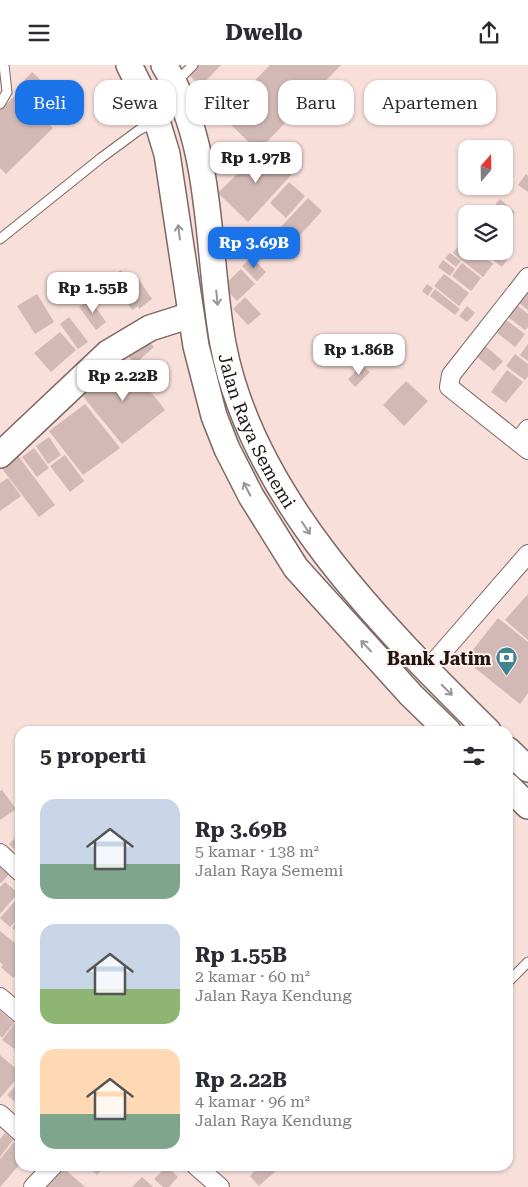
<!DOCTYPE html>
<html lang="id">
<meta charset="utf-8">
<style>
:root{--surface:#fff;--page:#f2f2f3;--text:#2b2b33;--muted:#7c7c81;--accent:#1a73e8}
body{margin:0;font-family:"Roboto Serif",serif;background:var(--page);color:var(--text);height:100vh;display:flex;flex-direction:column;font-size:19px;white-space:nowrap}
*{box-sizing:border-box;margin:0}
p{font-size:16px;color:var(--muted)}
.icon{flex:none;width:28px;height:28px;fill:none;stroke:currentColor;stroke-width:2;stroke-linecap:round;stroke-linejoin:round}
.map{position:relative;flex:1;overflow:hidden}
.details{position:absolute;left:15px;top:661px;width:498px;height:445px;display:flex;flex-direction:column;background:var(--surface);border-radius:15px;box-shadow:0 1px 4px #0004}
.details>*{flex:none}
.banner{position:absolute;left:15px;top:15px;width:499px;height:45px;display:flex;gap:10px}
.needle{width:32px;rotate:20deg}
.tools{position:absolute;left:458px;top:75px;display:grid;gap:10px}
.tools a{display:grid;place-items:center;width:55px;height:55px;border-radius:10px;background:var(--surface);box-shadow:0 1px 4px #0004;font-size:25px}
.price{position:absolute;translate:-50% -42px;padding:0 11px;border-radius:10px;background:#fff;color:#222;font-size:16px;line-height:32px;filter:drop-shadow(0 1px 2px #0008)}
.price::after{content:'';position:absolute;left:50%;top:30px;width:15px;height:11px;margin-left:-8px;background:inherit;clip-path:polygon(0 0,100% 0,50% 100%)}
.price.current{background:var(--accent);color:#fff}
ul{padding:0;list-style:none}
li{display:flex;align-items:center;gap:15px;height:125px;padding:0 25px}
li span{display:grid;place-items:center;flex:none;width:140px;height:100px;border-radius:15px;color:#555}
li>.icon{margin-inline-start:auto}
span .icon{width:60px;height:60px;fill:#fffc;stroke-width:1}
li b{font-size:21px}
h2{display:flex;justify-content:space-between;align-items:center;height:60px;padding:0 25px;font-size:21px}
.chip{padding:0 18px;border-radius:15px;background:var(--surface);box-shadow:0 1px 4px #0004;font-size:18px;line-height:45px}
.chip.current{background:var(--accent);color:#fff}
header{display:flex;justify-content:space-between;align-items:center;height:65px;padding:0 25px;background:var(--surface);font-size:22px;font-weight:700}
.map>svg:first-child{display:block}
.building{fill:#d2b9b5}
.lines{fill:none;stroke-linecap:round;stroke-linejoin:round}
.lane-casing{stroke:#7e6864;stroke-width:11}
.street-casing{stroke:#7e6864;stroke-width:20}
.secondary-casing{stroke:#7e6864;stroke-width:28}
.lane{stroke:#fff;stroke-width:9}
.street{stroke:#fff;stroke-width:18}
.secondary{stroke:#fff;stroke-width:25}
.oneway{stroke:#9a9695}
.labels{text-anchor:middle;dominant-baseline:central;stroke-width:4;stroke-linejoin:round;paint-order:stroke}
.street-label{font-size:18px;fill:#1e1513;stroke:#feeeec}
.poi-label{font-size:18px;font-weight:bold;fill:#1e1513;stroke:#feeeec;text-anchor:end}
</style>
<header><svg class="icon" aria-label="menu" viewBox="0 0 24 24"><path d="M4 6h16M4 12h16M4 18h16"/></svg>Dwello<svg class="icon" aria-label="share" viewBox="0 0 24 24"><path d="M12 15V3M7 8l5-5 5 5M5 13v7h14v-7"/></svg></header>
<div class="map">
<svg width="528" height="1122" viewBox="0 0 528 1122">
<rect width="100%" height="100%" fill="#f8dfda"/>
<path class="building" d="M 198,0 L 221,0 L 201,21 L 189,10 Z
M 270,0 L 341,0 L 258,86 L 221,50 Z
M 32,7 L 59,32 L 45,47 L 18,22 Z
M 18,28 L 53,63 L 6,109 L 0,103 L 0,45 Z
M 265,81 L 293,108 L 248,157 L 218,128 Z
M 526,109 L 528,111 L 528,127 L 518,120 Z
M 289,117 L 305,131 L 286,153 L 270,138 Z
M 308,133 L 322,146 L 279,193 L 264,180 Z
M 500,134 L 515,147 L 504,161 L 504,149 L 488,149 Z
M 463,175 L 466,178 L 466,186 L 477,186 L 493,199 L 483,212 L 453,188 Z
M 504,184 L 511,190 L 502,202 L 485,189 L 487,186 L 504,186 Z
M 450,188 L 461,196 L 456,202 L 445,193 Z
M 252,192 L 266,207 L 257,216 L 242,201 Z
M 443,195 L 455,204 L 450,211 L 438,202 Z
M 462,198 L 481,213 L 471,226 L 452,211 Z
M 241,204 L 255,219 L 237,236 L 223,221 Z
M 121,205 L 131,220 L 139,215 L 152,234 L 139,244 L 138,241 L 132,245 L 110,213 Z
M 444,209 L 469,228 L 459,241 L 434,221 Z
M 427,219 L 433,223 L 428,231 L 422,226 Z
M 435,224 L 460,244 L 455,250 L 430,231 Z
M 528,224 L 528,245 L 514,234 Z
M 37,229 L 54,257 L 35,269 L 17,241 Z
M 245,232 L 261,249 L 248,260 L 233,244 Z
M 90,234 L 106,257 L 96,265 L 79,242 Z
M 513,237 L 528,249 L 528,262 L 525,265 L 504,249 Z
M 467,241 L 475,248 L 467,257 L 459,251 Z
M 69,252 L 88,277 L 78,284 L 60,259 Z
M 502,252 L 525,269 L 515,282 L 492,264 Z
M 60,267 L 76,285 L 51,307 L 34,288 Z
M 143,269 L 154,282 L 135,299 L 123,286 Z
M 528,279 L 528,296 L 520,290 Z
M 484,280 L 503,296 L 494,306 L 476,291 Z
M 515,289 L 528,299 L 528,311 L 525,315 L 506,301 Z
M 125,294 L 165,345 L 122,379 L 81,329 Z
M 362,300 L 370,307 L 355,322 L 348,314 Z
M 507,305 L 523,317 L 506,338 L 491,327 Z
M 406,316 L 428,336 L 404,361 L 383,340 Z
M 85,339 L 120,383 L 83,410 L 49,366 Z
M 49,372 L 61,390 L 48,399 L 36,381 Z
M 34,383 L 49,403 L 37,412 L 22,392 Z
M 16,388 L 55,440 L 39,452 L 0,401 Z
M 65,390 L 84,416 L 70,427 L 50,401 Z
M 8,413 L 21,431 L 0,446 L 0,418 Z
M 528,529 L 528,575 L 505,555 Z
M 498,553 L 528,577 L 528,628 L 520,639 L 465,595 Z
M 2,725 L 16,744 L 0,755 L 0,726 Z
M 20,768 L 20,790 L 9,779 Z
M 0,797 L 11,807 L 1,818 L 0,817 Z
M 5,817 L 18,828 L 0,849 L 0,822 Z
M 20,830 L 20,851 L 10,862 L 0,853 Z
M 20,853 L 20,869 L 12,863 Z
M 0,866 L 20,882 L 20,905 L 13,913 L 1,902 L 3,900 L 0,897 Z
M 0,946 L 14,958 L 2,973 L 0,971 Z
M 15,958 L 20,962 L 20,982 L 17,986 L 2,975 Z
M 0,990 L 20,1007 L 20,1010 L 0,1033 Z
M 20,1016 L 20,1041 L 7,1030 Z
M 5,1068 L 13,1075 L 0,1092 L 0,1074 Z
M 14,1077 L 20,1082 L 20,1099 L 0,1122 L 0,1094 Z
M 61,1101 L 85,1122 L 38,1122 Z
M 87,1101 L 105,1101 L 97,1110 Z
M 167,1101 L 178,1112 L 169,1122 L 163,1122 L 154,1114 Z
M 259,1101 L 281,1101 L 259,1121 L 250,1111 Z
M 142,1112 L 153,1122 L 132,1122 Z"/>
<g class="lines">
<defs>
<path id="lane" d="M 175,18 L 193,0
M 0,39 L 7,27 L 4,0
M 0,174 L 101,93 L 139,65 L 155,57
M 508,917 L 528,897"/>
<path id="street" d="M 528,212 L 451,310 L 449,322 L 528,385
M 518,377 L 528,364
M 427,605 L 528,489
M 0,788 L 20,807
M 0,932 L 20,949
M 0,1049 L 20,1067
M 196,1101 L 220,1122
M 33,1122 L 53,1101"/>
<g id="secondary">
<path d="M 129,0 L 157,56 L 167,89 L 196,281 L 214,351 L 227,384 L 251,431 L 296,503 L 411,630 L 448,666"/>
<path id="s1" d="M 164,0 C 215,83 206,186 223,279 C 252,432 381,560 488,666"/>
<path d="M 0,390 L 108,288 L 150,263 L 191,250"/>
<path d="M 508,685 L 528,704"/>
<path d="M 508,721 L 528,741"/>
</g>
</defs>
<use href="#lane" class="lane-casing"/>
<use href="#street" class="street-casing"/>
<use href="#secondary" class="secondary-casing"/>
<use href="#lane" class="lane"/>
<use href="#street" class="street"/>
<use href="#secondary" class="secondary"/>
</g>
<defs><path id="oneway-shaft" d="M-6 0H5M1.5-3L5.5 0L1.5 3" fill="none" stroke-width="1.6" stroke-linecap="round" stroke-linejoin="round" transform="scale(1.25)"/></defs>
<g class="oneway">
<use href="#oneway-shaft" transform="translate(179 167) rotate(-97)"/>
<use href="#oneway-shaft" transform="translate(217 233) rotate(84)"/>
<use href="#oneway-shaft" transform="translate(247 424) rotate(-117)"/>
<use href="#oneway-shaft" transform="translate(306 463) rotate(57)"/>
<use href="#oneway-shaft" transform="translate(366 581) rotate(-133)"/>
<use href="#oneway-shaft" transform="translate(447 625) rotate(45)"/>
</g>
<defs>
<symbol id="bank-pin" viewBox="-11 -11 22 30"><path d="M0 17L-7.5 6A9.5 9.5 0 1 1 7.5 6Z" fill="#3e848f" stroke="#feeeec"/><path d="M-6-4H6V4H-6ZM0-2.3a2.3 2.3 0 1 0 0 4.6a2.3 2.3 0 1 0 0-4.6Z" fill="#fff"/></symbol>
</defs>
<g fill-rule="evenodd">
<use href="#bank-pin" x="494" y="580" width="25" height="34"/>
</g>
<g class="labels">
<g class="street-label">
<text stroke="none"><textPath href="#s1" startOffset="381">Jalan Raya Sememi</textPath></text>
</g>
<g class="poi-label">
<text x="491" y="593">Bank Jatim</text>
</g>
</g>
</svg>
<div class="tools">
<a><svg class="needle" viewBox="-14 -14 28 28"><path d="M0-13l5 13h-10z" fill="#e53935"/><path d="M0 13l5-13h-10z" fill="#7c7c81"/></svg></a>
<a><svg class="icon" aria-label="layers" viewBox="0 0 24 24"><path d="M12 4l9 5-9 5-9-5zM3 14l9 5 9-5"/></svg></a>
</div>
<b class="price" style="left:256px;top:119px">Rp 1.97B</b>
<b class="price current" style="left:254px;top:204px">Rp 3.69B</b>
<b class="price" style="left:93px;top:249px">Rp 1.55B</b>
<b class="price" style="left:359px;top:311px">Rp 1.86B</b>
<b class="price" style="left:123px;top:337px">Rp 2.22B</b>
<div class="banner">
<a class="chip current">Beli</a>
<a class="chip">Sewa</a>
<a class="chip">Filter</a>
<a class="chip">Baru</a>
<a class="chip">Apartemen</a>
</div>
<section class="details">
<h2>5 properti<svg class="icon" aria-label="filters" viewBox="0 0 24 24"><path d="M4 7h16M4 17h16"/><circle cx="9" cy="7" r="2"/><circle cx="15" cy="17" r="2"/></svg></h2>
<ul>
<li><span style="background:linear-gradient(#c9d6e8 65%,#7fa58c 0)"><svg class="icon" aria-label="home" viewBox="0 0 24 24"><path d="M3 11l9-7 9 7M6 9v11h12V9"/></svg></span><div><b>Rp 3.69B</b><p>5 kamar · 138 m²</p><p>Jalan Raya Sememi</p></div></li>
<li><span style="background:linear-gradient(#c9d6e8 65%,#8fb573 0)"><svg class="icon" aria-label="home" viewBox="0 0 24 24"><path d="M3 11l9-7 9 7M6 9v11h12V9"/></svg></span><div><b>Rp 1.55B</b><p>2 kamar · 60 m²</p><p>Jalan Raya Kendung</p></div></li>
<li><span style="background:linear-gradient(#ffd9b3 65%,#7fa58c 0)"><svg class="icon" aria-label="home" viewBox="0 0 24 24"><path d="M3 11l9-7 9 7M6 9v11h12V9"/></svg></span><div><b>Rp 2.22B</b><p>4 kamar · 96 m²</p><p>Jalan Raya Kendung</p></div></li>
</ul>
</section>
</div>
